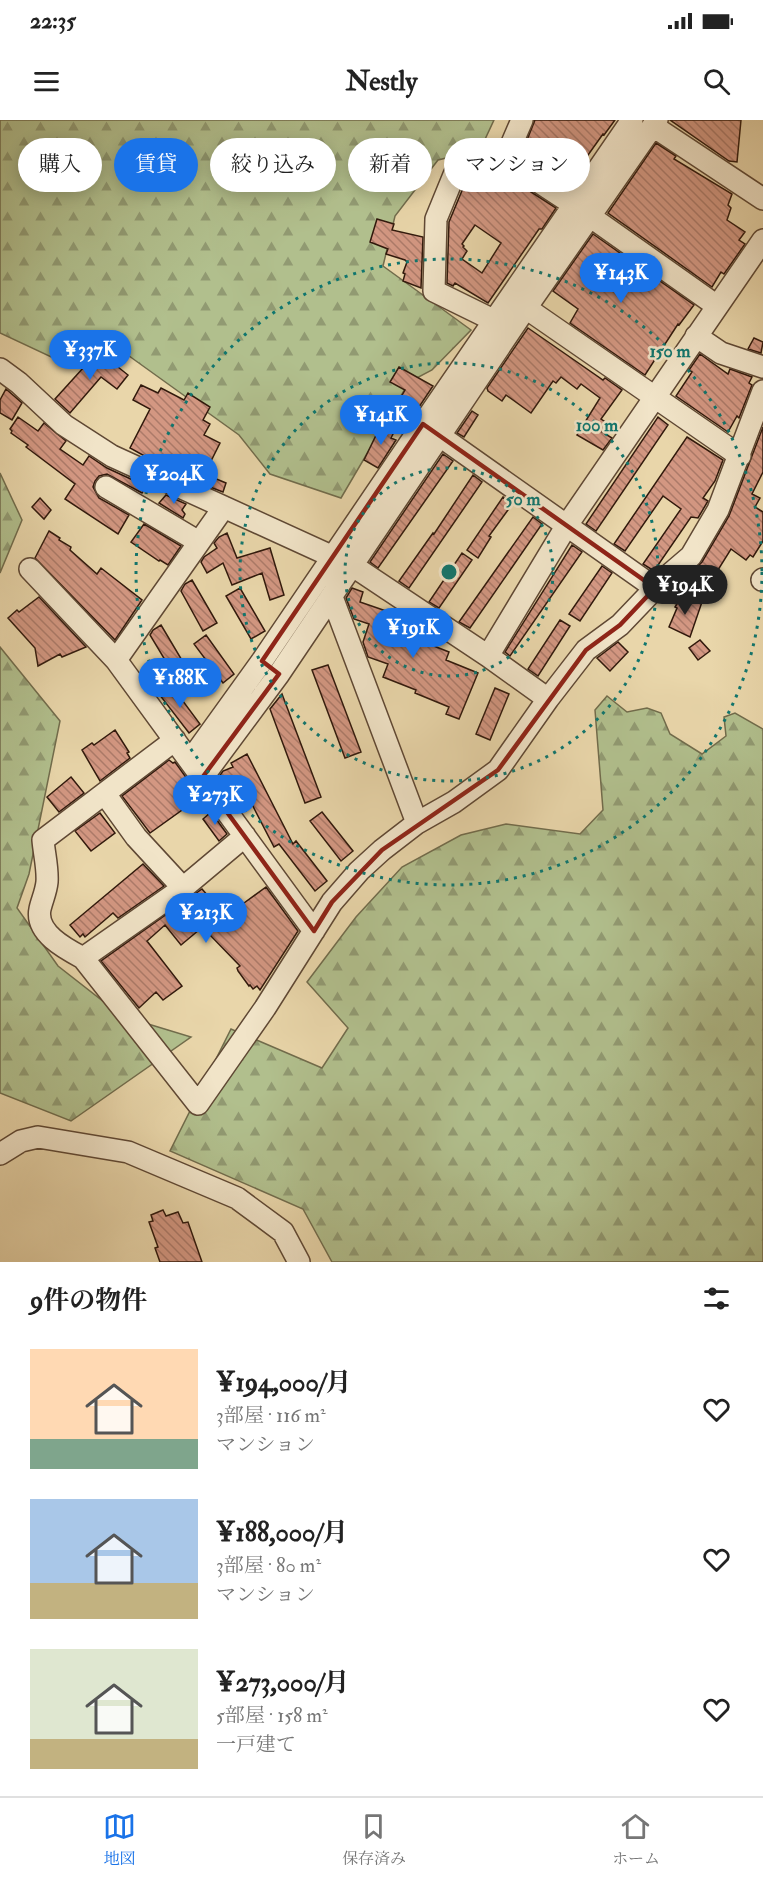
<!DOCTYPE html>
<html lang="ja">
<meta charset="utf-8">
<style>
:root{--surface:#fff;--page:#f2f2f2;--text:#222;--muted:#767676;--line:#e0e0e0;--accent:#1a73e8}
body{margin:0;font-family:"IM FELL Double Pica","Noto Serif JP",serif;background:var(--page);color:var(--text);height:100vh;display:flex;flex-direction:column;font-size:22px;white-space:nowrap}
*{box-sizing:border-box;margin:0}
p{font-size:20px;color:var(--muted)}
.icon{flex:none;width:33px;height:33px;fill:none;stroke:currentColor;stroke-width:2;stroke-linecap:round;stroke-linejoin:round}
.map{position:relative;height:1142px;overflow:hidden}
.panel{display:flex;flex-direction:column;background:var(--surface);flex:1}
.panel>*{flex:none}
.top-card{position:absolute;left:18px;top:18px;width:728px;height:54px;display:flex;gap:12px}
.price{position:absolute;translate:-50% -51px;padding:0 14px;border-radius:21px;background:var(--accent);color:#fff;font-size:20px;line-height:39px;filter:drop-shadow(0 2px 3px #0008)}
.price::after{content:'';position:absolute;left:50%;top:36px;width:18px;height:14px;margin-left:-9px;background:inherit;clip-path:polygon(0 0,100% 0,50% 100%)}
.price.active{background:#222;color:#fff}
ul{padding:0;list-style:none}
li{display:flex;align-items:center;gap:18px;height:150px;padding:0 30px}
li span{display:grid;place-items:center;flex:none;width:168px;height:120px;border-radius:0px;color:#555}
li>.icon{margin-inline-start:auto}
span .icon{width:72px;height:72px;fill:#fffc;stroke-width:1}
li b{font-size:26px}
h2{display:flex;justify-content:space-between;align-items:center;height:72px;padding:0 30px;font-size:26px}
.tag{padding:0 21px;border-radius:27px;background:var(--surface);box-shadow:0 3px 15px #0003;font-size:21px;line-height:54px}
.tag.active{background:var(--accent);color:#fff}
.status{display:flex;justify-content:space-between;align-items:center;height:42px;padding:0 30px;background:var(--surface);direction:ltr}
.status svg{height:16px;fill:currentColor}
header{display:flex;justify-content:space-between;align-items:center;height:78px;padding:0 30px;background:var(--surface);font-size:27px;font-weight:700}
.dock{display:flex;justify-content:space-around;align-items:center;height:84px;border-top:2px solid var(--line);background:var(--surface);font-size:16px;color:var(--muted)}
.dock a{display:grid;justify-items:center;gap:3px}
.dock .active{color:var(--accent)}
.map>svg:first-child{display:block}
.forest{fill:url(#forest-firs);stroke:#716c4c;stroke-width:1.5}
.building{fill:url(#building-back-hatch);stroke:#31190c;stroke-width:1.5;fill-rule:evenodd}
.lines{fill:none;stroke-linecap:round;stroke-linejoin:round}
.minor-casing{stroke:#5f4834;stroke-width:24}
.minor{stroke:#f1e4c8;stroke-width:21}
.marked{fill:none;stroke:#8f2418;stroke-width:4.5;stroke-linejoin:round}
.ring{fill:none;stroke:#0f766e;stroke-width:3;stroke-dasharray:3 6}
.centre{fill:#0f766e;stroke:#f1e4c8;stroke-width:3}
.ring-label{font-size:18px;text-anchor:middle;font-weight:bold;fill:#0f766e;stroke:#f1e4c8;stroke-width:5;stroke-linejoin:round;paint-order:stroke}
</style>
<div class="status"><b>22:35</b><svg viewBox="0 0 49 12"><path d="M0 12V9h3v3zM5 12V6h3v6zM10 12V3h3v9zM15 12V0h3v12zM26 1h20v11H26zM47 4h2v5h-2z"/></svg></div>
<header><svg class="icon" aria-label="menu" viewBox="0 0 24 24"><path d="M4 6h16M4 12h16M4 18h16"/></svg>Nestly<svg class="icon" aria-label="search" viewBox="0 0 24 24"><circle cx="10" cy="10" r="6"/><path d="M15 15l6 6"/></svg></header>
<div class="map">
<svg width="763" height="1142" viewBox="0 0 763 1142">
<defs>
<pattern id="forest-firs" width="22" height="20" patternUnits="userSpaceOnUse" patternTransform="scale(1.5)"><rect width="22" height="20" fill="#b1bf8d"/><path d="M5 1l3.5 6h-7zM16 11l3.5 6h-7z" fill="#919a72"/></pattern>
<pattern id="building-back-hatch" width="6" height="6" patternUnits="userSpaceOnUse" patternTransform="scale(1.5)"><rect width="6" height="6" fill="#d39782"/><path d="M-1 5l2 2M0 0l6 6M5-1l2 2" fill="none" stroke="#ac7a69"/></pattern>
</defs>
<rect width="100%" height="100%" fill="#e9d6aa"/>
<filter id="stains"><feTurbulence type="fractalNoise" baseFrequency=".00333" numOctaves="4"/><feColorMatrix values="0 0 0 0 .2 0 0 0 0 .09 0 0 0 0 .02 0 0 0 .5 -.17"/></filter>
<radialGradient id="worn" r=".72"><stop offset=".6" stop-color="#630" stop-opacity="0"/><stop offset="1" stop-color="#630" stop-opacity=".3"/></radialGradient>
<path class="forest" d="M 0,0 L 494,0 L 480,30 L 438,40 L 395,96 L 383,146 L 471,210 L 432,250 L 409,262 L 341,378 L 270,354 L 239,315 L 111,223 L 64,243 L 0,213 Z
M 0,353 L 22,400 L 0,453 Z
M 0,527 L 60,601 L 29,754 L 17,788 L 58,846 L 122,896 L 191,917 L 71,1001 L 0,973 Z
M 607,576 L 627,592 L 647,588 L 661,593 L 670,614 L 702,634 L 726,616 L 724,597 L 735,593 L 763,609 L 763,1142 L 332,1142 L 303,1089 L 170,1031 L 231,909 L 322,948 L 348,908 L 307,862 L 356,797 L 402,747 L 461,715 L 506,704 L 580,714 L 603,690 L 595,590 Z"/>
<path class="building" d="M 535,0 L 615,0 L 604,15 L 603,14 L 578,49 L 581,51 L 570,67 L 553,56 L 555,53 L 553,52 L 565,33 L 545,19 L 531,41 L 521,35 Z
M 670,0 L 741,0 L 737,42 L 729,41 Z
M 656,23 L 676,36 L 674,39 L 732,74 L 728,85 L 731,88 L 727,100 L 745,112 L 739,120 L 745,124 L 724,154 L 721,152 L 712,167 L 608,93 Z
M 511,59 L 556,88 L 542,109 L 539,109 L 488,183 L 455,163 L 453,166 L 447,163 L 449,102 L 466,61 L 481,67 L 499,71 L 505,68 ZM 475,105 L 501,123 L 482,153 L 462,139 L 467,131 L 463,127 L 464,126 L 462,124 Z
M 377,99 L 394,104 L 392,110 L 423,117 L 421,168 L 403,161 L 405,154 L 403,153 L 407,142 L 405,140 L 386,134 L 388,129 L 370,122 Z
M 593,114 L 694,185 L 679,205 L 678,204 L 645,255 L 570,203 L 578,189 L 553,171 Z
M 528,208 L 603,260 L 605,258 L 622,270 L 601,299 L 607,303 L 602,312 L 612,318 L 603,330 L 577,315 L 600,278 L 581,264 L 577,269 L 561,257 L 556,263 L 553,261 L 531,293 L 506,275 L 502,281 L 488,271 L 487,268 Z
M 754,218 L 763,222 L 761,233 L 748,229 Z
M 700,234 L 728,254 L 730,249 L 752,257 L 749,263 L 752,265 L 739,298 L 737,296 L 728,312 L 676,276 L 692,252 L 689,250 Z
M 93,237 L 113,241 L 113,243 L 128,255 L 117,269 L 101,257 L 70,293 L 55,279 Z
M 399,247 L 433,266 L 419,287 L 401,277 L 405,270 L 390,262 Z
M 141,265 L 158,273 L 161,268 L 184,280 L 188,273 L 210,287 L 203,300 L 210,304 L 204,315 L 220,323 L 201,361 L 174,347 L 172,350 L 159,344 L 130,328 L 150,289 L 133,280 Z
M 6,269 L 22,283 L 12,300 L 0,293 L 0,280 Z
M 472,291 L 478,295 L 464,317 L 457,313 Z
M 18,297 L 38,311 L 44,303 L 66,321 L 60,329 L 83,345 L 89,336 L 107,348 L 146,366 L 142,373 L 107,354 L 99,356 L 95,361 L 93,367 L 99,378 L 129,395 L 118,414 L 65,379 L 75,364 L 26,327 L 28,325 L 11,313 L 12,311 L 10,309 Z
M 658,297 L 668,305 L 596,411 L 586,404 Z
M 382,303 L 395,310 L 391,318 L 396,320 L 378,348 L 364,340 Z
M 763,307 L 763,352 L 752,374 L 760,378 L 755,387 L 763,392 L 763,421 L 753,437 L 750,435 L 746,440 L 731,429 L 713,458 L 689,455 L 702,442 L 729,396 Z
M 687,317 L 723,340 L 715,361 L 703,378 L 708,381 L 698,398 L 691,397 L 654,451 L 643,444 L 681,389 L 663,376 L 625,431 L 614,424 Z
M 443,334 L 453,341 L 378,448 L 370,442 Z
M 473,355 L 482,362 L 409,468 L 399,461 L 433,413 L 434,414 Z
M 214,358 L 226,363 L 223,372 L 210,367 Z
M 166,375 L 186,384 L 182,390 L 185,394 L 183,398 L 159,383 Z
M 503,377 L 513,383 L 489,416 L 491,417 L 478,438 L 467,430 Z
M 40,378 L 51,390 L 44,399 L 32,387 Z
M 533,397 L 542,404 L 470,508 L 459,502 Z
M 144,404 L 181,426 L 168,445 L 160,440 L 159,441 L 131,422 Z
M 49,411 L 60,418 L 59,420 L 71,427 L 70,430 L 97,454 L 101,448 L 142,480 L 115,520 L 35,438 Z
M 227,413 L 237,438 L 270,428 L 284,475 L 270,480 L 262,453 L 232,465 L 223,443 L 207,453 L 201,442 L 204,437 L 217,428 L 214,423 L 219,417 Z
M 572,425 L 582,432 L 510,536 L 505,532 Z
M 462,433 L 472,440 L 439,488 L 429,482 Z
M 602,446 L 612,453 L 580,501 L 569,494 Z
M 192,460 L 217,503 L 203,511 L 181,471 L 185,464 Z
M 240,468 L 265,511 L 251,519 L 226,476 Z
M 352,468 L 363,472 L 360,482 L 389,492 L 385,503 L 417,515 L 416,519 L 449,532 L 446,540 L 478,553 L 459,599 L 446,594 L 449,587 L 415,573 L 416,570 L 383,557 L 388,544 L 368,537 L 363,522 L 369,504 L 354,499 L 346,478 Z
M 39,477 L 86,527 L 62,537 L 60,534 L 38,546 L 35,528 L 8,498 L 17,490 L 19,492 Z
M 674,479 L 702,482 L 690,517 L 669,507 L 677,488 L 675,487 L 677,484 L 673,483 Z
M 560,500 L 570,506 L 538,556 L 528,549 Z
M 161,505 L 186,547 L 174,555 L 150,515 L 153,510 Z
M 206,515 L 234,554 L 223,563 L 194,524 Z
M 700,520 L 710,531 L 698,540 L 689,528 Z
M 618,522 L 628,532 L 610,551 L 597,538 Z
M 328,545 L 361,632 L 345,638 L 312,550 Z
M 171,565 L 200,604 L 189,613 L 159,574 Z
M 495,568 L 509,574 L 490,620 L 476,614 Z
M 282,574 L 321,677 L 305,683 L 270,589 Z
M 115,610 L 129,632 L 127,633 L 130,638 L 100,661 L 82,630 L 92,623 L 94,625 Z
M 247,634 L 293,724 L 296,721 L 327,761 L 315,771 L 279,724 L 274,727 L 243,667 L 229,673 L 218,658 L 223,651 L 233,647 L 231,643 Z
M 169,640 L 173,643 L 175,642 L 190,663 L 187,666 L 196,680 L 150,713 L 122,676 Z
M 71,657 L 84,673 L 59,692 L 47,677 Z
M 211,692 L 227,714 L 219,721 L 203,699 Z
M 322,692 L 353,731 L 341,741 L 310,701 Z
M 100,693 L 115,713 L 91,731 L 75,711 Z
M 143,744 L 164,766 L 118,798 L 113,793 L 85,817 L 83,814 L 80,817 L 70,805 Z
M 266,767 L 298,811 L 260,870 L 257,866 L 253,869 L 250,865 L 249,866 L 238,851 L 237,848 L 240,846 L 210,815 L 208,814 L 205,817 L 199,810 L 181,825 L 165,805 L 147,821 L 182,866 L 163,880 L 156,872 L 139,888 L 101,841 L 202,769 L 229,800 L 244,783 Z
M 163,1090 L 166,1096 L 178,1092 L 183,1103 L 188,1102 L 202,1142 L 160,1142 L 155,1128 L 158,1127 L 149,1102 L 153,1101 L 151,1095 Z"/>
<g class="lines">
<defs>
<path id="minor" d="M 653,6 L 763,79
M 504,39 L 574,85 L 717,186
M 526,188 L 740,336
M 507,198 L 489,198 L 434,171 L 436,99 L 454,55 L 462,46 L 497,58 L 522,0
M 696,216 L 721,233 L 763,247
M 0,249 L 19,263 L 64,305 L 112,336 L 353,446 L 488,536 L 548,579
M 423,304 L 632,0
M 106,367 L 199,422
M 30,449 L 116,540 L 314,811
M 663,460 L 672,466 L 711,470
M 762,460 L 763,459
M 332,477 L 417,703
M 488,536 L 567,405 L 763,120
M 116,540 L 224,387
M 175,620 L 43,720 C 44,733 48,748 47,762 C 46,772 42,780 40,789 C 35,813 66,829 83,838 L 198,984 L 265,888 L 332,782 L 359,751 L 382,730 L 417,703 L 454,682 L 498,650 L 548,579 L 586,530 L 620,505 L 663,460 L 691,436 L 718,390 L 763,271
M 190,641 L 262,541 L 423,304 L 655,468
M 202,658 L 279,554 L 519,198 L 657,0
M 105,674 L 136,717 L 183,768
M 83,838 L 183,768 L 245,716
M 0,1034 L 21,1021 L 38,1017 L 128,1032 L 237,1078 L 283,1112 L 299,1142"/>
</defs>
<use href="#minor" class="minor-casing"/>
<use href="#minor" class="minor"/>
</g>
<path class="marked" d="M 423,304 L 655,468 L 620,505 L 586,530 L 498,650 L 382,730 L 332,782 L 314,811 L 202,658 L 279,554 L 262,541 Z"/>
<g class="ring">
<circle cx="449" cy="452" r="104"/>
<circle cx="449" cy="452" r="209"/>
<circle cx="449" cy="452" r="313"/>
</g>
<circle cx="449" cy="452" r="9" class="centre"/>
<g class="ring-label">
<text x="670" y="237">150 m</text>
<text x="597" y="311">100 m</text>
<text x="523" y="385">50 m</text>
</g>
<rect width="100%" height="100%" filter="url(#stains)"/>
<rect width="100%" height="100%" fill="url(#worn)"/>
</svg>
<b class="price" style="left:621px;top:184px">¥143K</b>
<b class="price" style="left:90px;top:261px">¥337K</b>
<b class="price" style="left:381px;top:326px">¥141K</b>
<b class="price" style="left:174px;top:385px">¥204K</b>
<b class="price active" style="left:685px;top:496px">¥194K</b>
<b class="price" style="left:413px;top:539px">¥191K</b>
<b class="price" style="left:180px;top:589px">¥188K</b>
<b class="price" style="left:215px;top:706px">¥273K</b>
<b class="price" style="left:206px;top:824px">¥213K</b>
<div class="top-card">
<a class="tag">購入</a>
<a class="tag active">賃貸</a>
<a class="tag">絞り込み</a>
<a class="tag">新着</a>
<a class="tag">マンション</a>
</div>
</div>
<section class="panel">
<h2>9件の物件<svg class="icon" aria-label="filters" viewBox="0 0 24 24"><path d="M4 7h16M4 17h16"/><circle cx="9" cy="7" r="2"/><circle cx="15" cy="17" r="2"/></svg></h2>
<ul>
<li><span style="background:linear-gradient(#ffd9b3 75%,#7fa58c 0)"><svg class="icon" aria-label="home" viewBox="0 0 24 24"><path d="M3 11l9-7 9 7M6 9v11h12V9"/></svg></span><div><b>¥194,000/月</b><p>3部屋 · 116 m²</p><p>マンション</p></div><svg class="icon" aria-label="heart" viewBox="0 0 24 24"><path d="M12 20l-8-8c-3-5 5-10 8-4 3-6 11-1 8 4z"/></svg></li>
<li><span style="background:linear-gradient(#a9c7e8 70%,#c2b280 0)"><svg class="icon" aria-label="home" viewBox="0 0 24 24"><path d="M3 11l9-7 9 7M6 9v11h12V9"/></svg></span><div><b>¥188,000/月</b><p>3部屋 · 80 m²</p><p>マンション</p></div><svg class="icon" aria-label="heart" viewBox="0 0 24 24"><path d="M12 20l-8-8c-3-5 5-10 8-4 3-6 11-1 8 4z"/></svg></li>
<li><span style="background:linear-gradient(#dfe7d0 75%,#c2b280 0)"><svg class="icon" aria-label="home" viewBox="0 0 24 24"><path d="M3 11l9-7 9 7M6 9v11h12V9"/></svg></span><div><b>¥273,000/月</b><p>5部屋 · 158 m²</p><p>一戸建て</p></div><svg class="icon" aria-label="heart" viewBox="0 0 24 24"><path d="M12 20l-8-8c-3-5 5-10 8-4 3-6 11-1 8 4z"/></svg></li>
</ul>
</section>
<nav class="dock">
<a class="active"><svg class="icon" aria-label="map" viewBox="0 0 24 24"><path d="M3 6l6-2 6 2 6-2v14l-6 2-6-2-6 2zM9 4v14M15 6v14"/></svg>地図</a>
<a><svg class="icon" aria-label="saved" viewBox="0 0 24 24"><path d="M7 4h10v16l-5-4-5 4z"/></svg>保存済み</a>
<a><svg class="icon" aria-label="home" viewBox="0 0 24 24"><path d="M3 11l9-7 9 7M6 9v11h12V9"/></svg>ホーム</a>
</nav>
